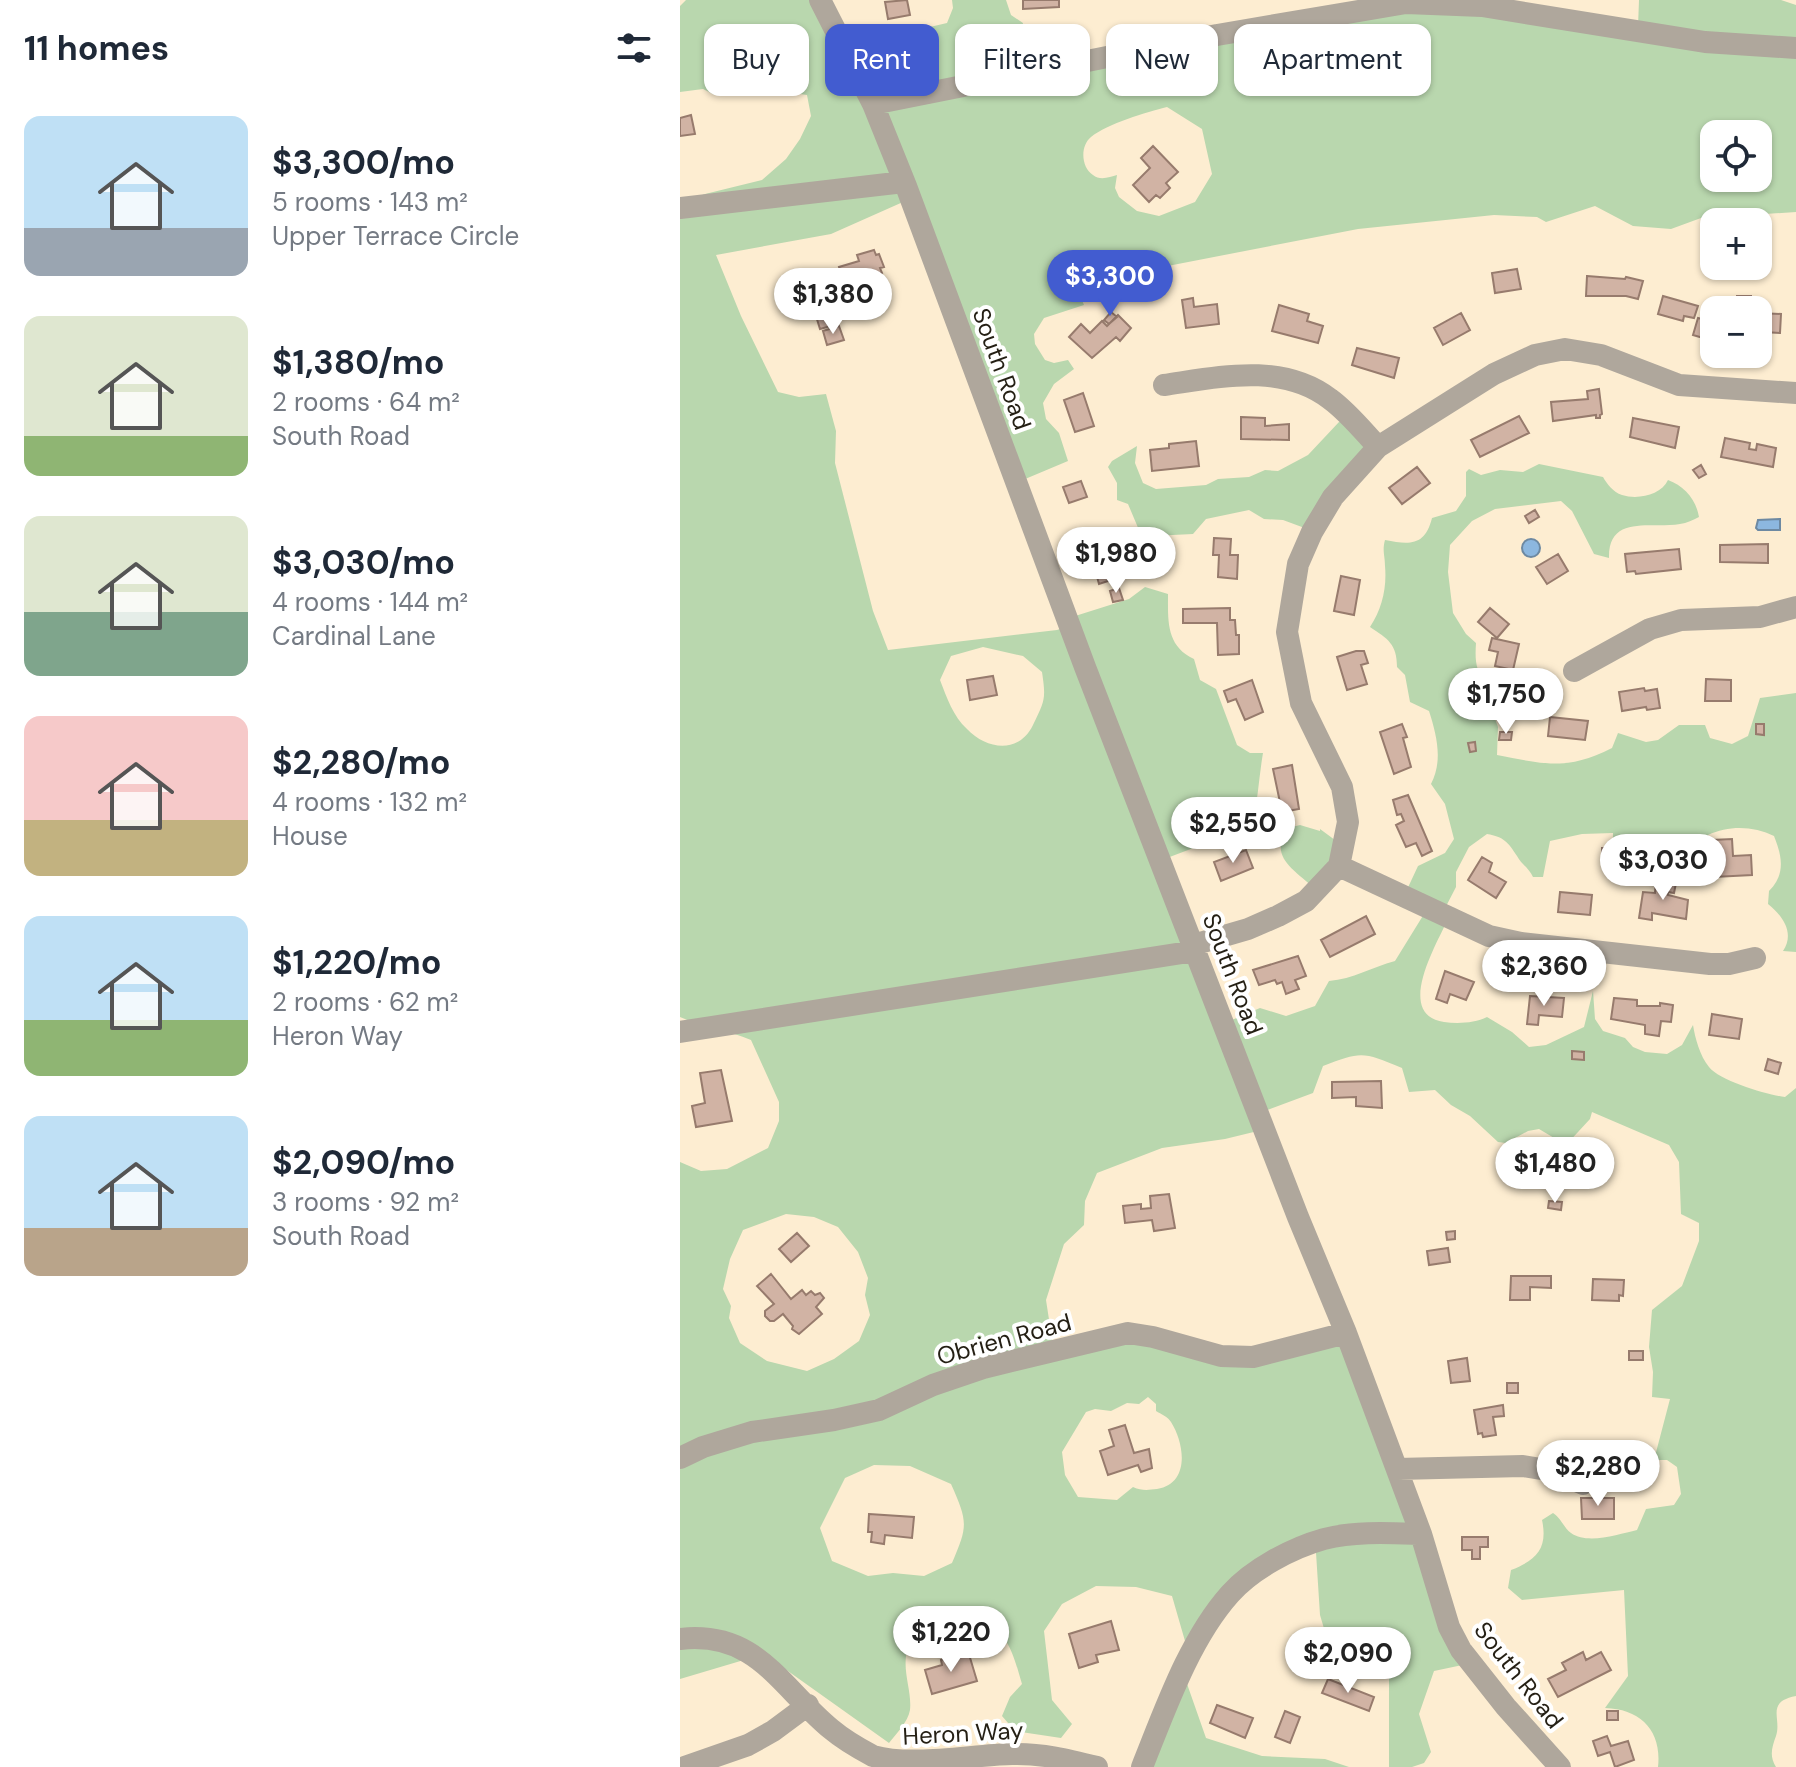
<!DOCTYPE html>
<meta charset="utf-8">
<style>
:root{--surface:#fff;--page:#f6f6f7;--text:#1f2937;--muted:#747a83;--accent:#425cd0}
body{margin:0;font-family:"DM Sans",sans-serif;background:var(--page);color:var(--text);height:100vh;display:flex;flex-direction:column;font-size:30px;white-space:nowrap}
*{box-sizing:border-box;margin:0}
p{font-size:26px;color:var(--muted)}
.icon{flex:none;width:44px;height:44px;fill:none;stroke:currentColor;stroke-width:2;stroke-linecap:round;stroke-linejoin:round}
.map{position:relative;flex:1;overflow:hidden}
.sheet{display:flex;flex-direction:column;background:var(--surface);width:680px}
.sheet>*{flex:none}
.banner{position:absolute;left:24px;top:24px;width:760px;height:72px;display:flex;gap:16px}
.buttons{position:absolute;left:1020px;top:120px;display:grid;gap:16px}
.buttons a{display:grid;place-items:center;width:72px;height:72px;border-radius:16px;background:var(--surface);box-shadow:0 2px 6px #0004;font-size:40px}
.price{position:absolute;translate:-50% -68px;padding:0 18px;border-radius:28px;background:#fff;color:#222;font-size:26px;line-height:52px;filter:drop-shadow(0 2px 4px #0008)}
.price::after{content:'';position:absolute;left:50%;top:48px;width:24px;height:18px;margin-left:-12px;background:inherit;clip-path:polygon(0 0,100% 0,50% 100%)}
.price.current{background:var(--accent);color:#fff}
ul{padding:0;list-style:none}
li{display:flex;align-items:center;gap:24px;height:200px;padding:0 24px}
li span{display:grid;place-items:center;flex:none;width:224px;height:160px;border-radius:16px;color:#555}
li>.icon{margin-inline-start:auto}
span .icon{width:96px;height:96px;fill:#fffc;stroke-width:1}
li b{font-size:34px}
h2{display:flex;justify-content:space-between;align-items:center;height:96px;padding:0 24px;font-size:34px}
.chip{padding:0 28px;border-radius:16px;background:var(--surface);box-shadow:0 2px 6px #0004;font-size:28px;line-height:72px}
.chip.current{background:var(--accent);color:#fff}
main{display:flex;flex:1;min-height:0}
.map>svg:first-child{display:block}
.green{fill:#b9d7ae;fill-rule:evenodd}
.water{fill:#8cb7df;stroke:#6d89a2;stroke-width:2}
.building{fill:#d1b3a4;stroke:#977b6d;stroke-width:2}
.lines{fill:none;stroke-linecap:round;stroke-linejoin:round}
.minor{stroke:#afa79c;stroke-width:22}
.labels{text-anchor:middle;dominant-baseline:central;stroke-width:8;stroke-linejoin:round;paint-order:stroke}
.street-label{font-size:24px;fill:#241f14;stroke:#fff}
</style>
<main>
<section class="sheet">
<h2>11 homes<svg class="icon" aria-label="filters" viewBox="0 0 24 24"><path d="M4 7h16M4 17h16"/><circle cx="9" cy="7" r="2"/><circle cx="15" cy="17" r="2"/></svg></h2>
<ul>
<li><span style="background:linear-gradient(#bfe0f5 70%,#9aa5b1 0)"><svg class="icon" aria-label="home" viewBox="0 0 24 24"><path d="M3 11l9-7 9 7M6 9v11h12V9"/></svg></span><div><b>$3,300/mo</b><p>5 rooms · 143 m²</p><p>Upper Terrace Circle</p></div></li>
<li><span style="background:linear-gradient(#dfe7d0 75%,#8fb573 0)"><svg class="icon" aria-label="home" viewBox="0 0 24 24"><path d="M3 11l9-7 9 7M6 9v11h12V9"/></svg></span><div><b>$1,380/mo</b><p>2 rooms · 64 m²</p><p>South Road</p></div></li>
<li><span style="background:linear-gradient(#dfe7d0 60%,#7fa58c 0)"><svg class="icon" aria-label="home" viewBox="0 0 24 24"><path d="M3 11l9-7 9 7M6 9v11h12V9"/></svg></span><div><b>$3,030/mo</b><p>4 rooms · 144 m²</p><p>Cardinal Lane</p></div></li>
<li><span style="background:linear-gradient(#f6c9c9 65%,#c2b280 0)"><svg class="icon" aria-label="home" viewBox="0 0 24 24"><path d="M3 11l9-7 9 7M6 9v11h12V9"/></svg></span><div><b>$2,280/mo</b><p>4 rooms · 132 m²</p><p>House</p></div></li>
<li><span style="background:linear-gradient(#bfe0f5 65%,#8fb573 0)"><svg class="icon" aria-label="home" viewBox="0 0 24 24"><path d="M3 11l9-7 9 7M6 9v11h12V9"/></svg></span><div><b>$1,220/mo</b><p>2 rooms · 62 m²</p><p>Heron Way</p></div></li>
<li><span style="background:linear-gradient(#bfe0f5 70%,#b9a48a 0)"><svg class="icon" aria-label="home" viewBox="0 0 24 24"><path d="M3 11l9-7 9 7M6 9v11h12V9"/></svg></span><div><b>$2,090/mo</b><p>3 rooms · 92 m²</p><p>South Road</p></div></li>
</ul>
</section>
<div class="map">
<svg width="1116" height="1767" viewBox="0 0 1116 1767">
<rect width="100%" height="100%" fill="#fdedd1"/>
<path class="green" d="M 6,0 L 143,0 L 168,46 L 267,23 L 273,8 L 272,0 L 326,0 L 331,15 L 343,23 L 341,39 L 349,67 L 719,1 L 958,27 L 959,0 L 1101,0 L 1116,5 L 1116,212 L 1021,218 L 991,229 L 953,226 L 915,206 L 866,222 L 857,217 L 814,215 L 678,229 L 395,284 L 404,305 L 364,318 L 354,334 L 355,344 L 365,360 L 374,363 L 388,360 L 394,369 L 374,384 L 363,403 L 366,419 L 379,433 L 388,461 L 338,482 L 232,198 L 151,234 L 36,255 L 61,316 L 98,392 L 119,397 L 146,394 L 156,431 L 155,463 L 193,611 L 208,650 L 377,630 L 389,626 L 392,617 L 449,599 L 465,587 L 488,594 C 488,621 486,646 514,659 L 520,680 L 536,689 L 557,745 L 570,753 L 583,753 C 579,776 578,799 573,822 L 530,834 L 516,847 L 487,858 L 547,1022 L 580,1008 L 606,1016 L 635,1006 L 649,981 C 673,979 692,967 715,961 L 744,914 L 724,896 L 738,866 L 765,853 L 774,839 L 765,804 L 751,784 C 763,761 757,736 749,711 L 730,702 L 725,675 L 717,667 C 717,644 708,639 690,627 C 702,609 707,588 705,566 C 705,555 702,551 705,540 C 730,545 745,546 752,518 L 776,511 L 786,496 L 786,472 L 789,469 L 801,475 L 820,470 L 843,472 L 859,464 L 923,477 C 927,484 933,492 942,495 C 958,500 981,495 988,480 C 1004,486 1016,499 1019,517 C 1013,520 1007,523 1000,524 C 971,529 928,514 929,558 L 914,554 L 892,511 L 881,501 L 815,509 L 792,521 L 770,545 L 768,572 L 773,613 L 786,634 L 796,643 C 795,659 795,672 807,683 L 805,692 L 818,727 L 817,755 C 864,764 887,771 932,748 L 938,733 L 966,742 L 978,740 L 999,725 L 1025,725 L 1030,738 L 1052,744 L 1068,736 L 1080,698 L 1116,693 L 1116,952 L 1103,951 C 1115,933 1103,916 1088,904 L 1089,891 C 1106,874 1102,856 1094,836 C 1074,826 1049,825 1028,835 L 1017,861 C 985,854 963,851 949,886 L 932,878 L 933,833 L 902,834 L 870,841 L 863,877 L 853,877 C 849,868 841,864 837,856 C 828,842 824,837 807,834 L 789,847 L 776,872 L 776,887 L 761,916 L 765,925 C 754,949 716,1015 764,1022 C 778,1024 795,1023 807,1017 L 832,1032 L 849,1047 L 866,1045 L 904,1027 L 913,991 L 915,1019 L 923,1031 L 945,1038 L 953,1047 L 965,1052 L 987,1054 L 1002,1045 L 1013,1025 C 1015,1038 1020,1056 1029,1067 C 1040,1081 1088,1095 1105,1097 L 1116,1088 L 1116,1696 C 1085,1702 1102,1718 1096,1736 C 1092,1747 1089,1756 1096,1767 L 978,1767 C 982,1731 961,1709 925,1708 L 948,1676 L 944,1590 L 842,1600 L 828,1588 L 831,1570 C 857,1560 868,1548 862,1520 L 873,1513 C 882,1519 883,1527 891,1533 C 908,1545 939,1534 957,1530 L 966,1509 L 994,1505 L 1001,1494 L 997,1467 L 987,1460 L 974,1460 L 990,1399 L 972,1397 L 973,1372 L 969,1347 L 972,1310 L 1002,1286 L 1019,1241 L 1019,1223 L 1001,1214 L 999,1162 L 989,1145 L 912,1112 L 910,1119 L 886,1145 L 859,1129 L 848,1131 L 826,1143 L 818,1142 L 790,1116 L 771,1105 L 755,1090 L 729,1092 L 722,1068 C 683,1052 682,1051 643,1066 L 633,1093 L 582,1112 L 586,1129 L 545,1139 L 482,1148 L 417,1173 L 405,1201 L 404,1225 L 384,1244 L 366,1300 L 374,1352 L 464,1339 L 541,1362 L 665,1331 L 792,1663 L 754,1671 L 739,1714 L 751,1752 L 744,1763 L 732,1767 L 709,1767 L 709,1669 L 651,1652 L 640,1615 L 635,1537 L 505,1641 L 492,1596 L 456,1587 L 416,1586 L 382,1604 L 364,1631 L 372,1700 L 392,1724 L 381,1738 L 335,1731 L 322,1716 L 330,1697 L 342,1684 C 336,1664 330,1636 311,1627 L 237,1646 L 227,1651 C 222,1671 232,1691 230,1710 C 228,1722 216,1734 209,1743 L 84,1654 L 0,1679 L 0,1162 L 21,1171 L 47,1169 L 88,1148 L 99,1121 L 99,1102 L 71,1040 C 47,1030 23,1027 0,1017 L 0,203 L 25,194 L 82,180 L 106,159 L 120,139 L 131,116 L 127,95 L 76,88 L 35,95 L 23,89 L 0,92 L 0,6 ZM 487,107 L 522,129 L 532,174 L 515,202 L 479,216 L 457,211 L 439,197 L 435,188 L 437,175 C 430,177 420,181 413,175 C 401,167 400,146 411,137 C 427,124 467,112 487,107 ZM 1034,134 L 1078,134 L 1078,178 L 1034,178 ZM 303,647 L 343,656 L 362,672 C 366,699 365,700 353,725 C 339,754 307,750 287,729 C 273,716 267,698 260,680 L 271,656 ZM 106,1214 L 134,1217 L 158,1227 L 178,1252 L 188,1278 L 185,1295 L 190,1315 L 179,1341 L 154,1359 L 127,1371 L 87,1361 L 60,1343 L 49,1318 L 51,1306 L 43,1289 L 50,1259 L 63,1230 ZM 468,1397 L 476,1404 L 476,1411 C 481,1414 488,1417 491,1422 C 505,1444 510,1484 477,1489 C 468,1490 462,1491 453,1487 L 437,1500 L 398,1497 L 385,1475 L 382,1452 L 406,1412 L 415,1409 L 431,1411 L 447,1403 L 459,1404 ZM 194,1465 L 230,1466 L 271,1484 C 288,1522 288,1526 272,1563 L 244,1576 L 213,1573 L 188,1576 L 152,1561 L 140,1528 L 165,1478 Z
M 659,422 L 663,422 L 692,452 L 630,530 L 603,520 L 584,519 L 569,510 L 526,519 L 513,534 L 472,536 L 459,530 L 448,504 L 437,500 L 437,483 L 428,467 L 432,461 L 457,446 L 455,463 L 463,483 L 476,489 L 526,485 L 538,479 L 569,477 L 585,470 L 598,471 L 628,455 Z
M 620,825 L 640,831 L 640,829 L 659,843 L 634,888 C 613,869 588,856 608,828 Z
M 506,1681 L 526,1738 L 582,1756 L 645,1759 L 669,1767 L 460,1767 Z"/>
<path class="water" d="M 1100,519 L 1100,530 L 1078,530 L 1076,528 L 1078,520 Z
M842 548a9 9 0 1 1 18 0a9 9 0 1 1-18 0Z"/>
<path class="building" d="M 227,0 L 230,15 L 208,19 L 205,2 Z
M 343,0 L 379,0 L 379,7 L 343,9 Z
M 11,115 L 15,134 L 0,136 L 0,118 Z
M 473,146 L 498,172 L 486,183 L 490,188 L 480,198 L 476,195 L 469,202 L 453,185 L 470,168 L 461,158 Z
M 194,250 L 196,255 L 199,254 L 204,267 L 200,268 L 202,273 L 185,279 L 184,275 L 164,282 L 159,267 L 179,261 L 177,255 Z
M 1035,266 L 1039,273 L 1031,277 L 1028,270 Z
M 837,269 L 841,289 L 815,293 L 812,273 Z
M 907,276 L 945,279 L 946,277 L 963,281 L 958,299 L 946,296 L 906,296 Z
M 983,296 L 1018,306 L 1014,318 L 1004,316 L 1003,321 L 978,314 Z
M 1057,296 L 1071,296 L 1070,310 L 1057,310 Z
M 513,298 L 514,307 L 537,304 L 539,324 L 506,328 L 502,300 Z
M 599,305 L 629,314 L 627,321 L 643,326 L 638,343 L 592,331 Z
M 154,311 L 158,324 L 140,329 L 136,316 Z
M 431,312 L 437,317 L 429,324 L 424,320 Z
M 781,313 L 790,330 L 763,345 L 754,328 Z
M 1078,313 L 1101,314 L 1100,333 L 1084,332 L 1084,330 L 1078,333 Z
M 438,315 L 451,328 L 440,341 L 436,337 L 412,358 L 389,337 L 401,324 L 410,333 L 422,321 L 427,326 Z
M 1018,318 L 1034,322 L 1030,340 L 1013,335 Z
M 159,326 L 164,340 L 147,345 L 143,331 Z
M 677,348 L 719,358 L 714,378 L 672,365 Z
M 919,389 L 922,414 L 920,415 L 920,418 L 916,418 L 916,415 L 873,421 L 871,402 L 908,399 L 907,391 Z
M 403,393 L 414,426 L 395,432 L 384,400 Z
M 839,416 L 849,433 L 800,457 L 791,440 Z
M 561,417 L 585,418 L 585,426 L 609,424 L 609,440 L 561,439 Z
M 953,418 L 999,427 L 995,448 L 950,437 Z
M 1045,438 L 1070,443 L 1069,449 L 1076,450 L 1077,444 L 1096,448 L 1093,467 L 1041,457 Z
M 516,441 L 519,466 L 472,471 L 470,450 L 489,448 L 489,444 Z
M 1021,465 L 1026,474 L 1019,478 L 1013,470 Z
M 737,467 L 750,483 L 722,504 L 709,488 Z
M 401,481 L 407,497 L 389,503 L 383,487 Z
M 855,510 L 859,517 L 849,523 L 845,516 Z
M 534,538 L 551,539 L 550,555 L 558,555 L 557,579 L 538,577 L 539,555 L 533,555 Z
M 1088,544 L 1088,563 L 1040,562 L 1040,545 Z
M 999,549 L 1001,569 L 956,574 L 955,571 L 947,572 L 945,554 Z
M 878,554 L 888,571 L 867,584 L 856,567 Z
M 430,557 L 437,578 L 419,584 L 413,562 Z
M 661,576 L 680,580 L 674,615 L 654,611 Z
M 439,588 L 443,600 L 433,602 L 430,591 Z
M 550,608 L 550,620 L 555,620 L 556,635 L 559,635 L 559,654 L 538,655 L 537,623 L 503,623 L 503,609 Z
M 810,608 L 829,624 L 817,638 L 798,622 Z
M 812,638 L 839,644 L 833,670 L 815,666 L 818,652 L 809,650 Z
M 676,651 L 684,651 L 688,663 L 681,665 L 687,684 L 667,690 L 657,657 Z
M 313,676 L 317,695 L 290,700 L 287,680 Z
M 1026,679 L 1051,680 L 1051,701 L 1025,701 Z
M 572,680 L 583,712 L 565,720 L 556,699 L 548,702 L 544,691 Z
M 964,688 L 965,691 L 977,689 L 980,708 L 967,710 L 966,707 L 942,711 L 939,692 Z
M 870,717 L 908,721 L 905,740 L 868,736 Z
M 722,724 L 727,737 L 723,738 L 731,767 L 714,774 L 700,732 Z
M 1076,724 L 1084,724 L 1084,735 L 1076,734 Z
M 820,732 L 832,732 L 831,740 L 819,740 Z
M 795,742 L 796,751 L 790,752 L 788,743 Z
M 612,765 L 619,809 L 602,812 L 593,769 Z
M 728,795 L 752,851 L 742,856 L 736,843 L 726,847 L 716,825 L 724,821 L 721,814 L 717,815 L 713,800 Z
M 1052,839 L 1053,856 L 1071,855 L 1072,875 L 1034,877 L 1032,840 Z
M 922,848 L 931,848 L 931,860 L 922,860 Z
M 566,850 L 573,868 L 541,881 L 534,862 Z
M 802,857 L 812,863 L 809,872 L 826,882 L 816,898 L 788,880 Z
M 976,880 L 996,883 L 994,893 L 988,892 L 988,895 L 1008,900 L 1006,919 L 972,913 L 972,920 L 959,918 L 963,892 L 975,893 Z
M 880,892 L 912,895 L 910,915 L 878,912 Z
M 686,916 L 695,934 L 650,957 L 641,940 Z
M 618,956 L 626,976 L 615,980 L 619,989 L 606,994 L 602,982 L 597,984 L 595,980 L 579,985 L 573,970 Z
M 765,971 L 794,982 L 786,1000 L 770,994 L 767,1003 L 756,999 Z
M 850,996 L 884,998 L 882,1017 L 859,1015 L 858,1025 L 847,1024 Z
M 934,998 L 957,1000 L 957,1006 L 980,1006 L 980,1003 L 993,1005 L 991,1022 L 981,1021 L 979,1036 L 965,1034 L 965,1025 L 931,1019 Z
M 1032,1014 L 1062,1019 L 1059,1039 L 1029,1035 Z
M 892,1051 L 904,1052 L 904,1060 L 892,1059 Z
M 1088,1059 L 1101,1063 L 1098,1074 L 1085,1070 Z
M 41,1070 L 52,1121 L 16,1127 L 12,1106 L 25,1103 L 20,1073 Z
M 701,1081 L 702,1108 L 676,1106 L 676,1097 L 652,1098 L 652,1082 Z
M 489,1194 L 495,1228 L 474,1231 L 472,1220 L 445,1223 L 443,1206 L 461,1204 L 461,1209 L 471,1208 L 470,1196 Z
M 869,1201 L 882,1202 L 881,1210 L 868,1208 Z
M 775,1231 L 775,1239 L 767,1240 L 766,1232 Z
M 117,1233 L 129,1246 L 111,1262 L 99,1249 Z
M 768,1248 L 770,1262 L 749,1265 L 747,1251 Z
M 91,1274 L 111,1299 L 122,1290 L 126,1295 L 131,1291 L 135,1295 L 140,1293 L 144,1298 L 136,1307 L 142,1314 L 119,1334 L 112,1329 L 113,1326 L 103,1314 L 94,1321 L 90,1321 L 85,1316 L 85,1311 L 94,1304 L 77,1286 Z
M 831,1276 L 871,1276 L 871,1288 L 850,1287 L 850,1300 L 830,1300 Z
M 913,1279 L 944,1280 L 943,1296 L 939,1295 L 939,1301 L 912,1300 Z
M 949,1351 L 963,1351 L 963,1360 L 949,1360 Z
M 787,1358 L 790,1381 L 771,1383 L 768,1361 Z
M 827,1383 L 838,1383 L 838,1393 L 827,1393 Z
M 823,1405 L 824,1416 L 813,1417 L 816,1435 L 803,1437 L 802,1433 L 798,1434 L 794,1410 Z
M 445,1425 L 454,1453 L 469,1449 L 472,1468 L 461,1472 L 458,1465 L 428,1475 L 420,1451 L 434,1446 L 429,1430 Z
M 901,1498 L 934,1498 L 934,1519 L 902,1519 Z
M 189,1514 L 234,1517 L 232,1538 L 205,1535 L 204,1544 L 191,1542 L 192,1532 L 188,1532 Z
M 782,1537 L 808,1537 L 808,1547 L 800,1547 L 800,1559 L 792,1559 L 792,1550 L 782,1550 Z
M 431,1621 L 439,1650 L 416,1655 L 418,1662 L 399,1668 L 389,1634 Z
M 288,1651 L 297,1681 L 252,1694 L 245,1670 L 262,1665 L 261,1660 L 268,1658 L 270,1663 L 273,1662 Z
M 903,1652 L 906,1660 L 921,1652 L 931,1670 L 878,1697 L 868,1679 L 886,1670 L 882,1663 Z
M 648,1679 L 694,1697 L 689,1711 L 642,1693 Z
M 537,1705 L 573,1718 L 565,1738 L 530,1723 Z
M 605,1711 L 620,1717 L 610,1743 L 595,1737 Z
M 927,1711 L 938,1711 L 938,1720 L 927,1720 Z
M 927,1736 L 931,1746 L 948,1741 L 954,1760 L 935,1767 L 930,1752 L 918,1756 L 913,1741 Z"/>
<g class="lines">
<path class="minor" d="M 140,0 L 193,104 L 226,186 L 405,667 L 618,1217 L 666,1333 L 741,1534 L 769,1627 L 781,1650 L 826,1707 L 880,1767
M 193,104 L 537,35 L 726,3 L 802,6 L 1025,42 L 1116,48
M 0,208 L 224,182
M 484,385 C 539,377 602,362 650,399 C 668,412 683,431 698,447
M 894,671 L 970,629 L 1001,620 L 1080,617 L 1116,607
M 659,866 L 809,936 L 841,943 L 1030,964 L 1049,964 L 1075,958
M 513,945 L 568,929 L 598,916 L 626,901 L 659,866 L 668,822 L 662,787 L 621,703 L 607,632 L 618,564 L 632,532 L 653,497 L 698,447 L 814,374 L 855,355 L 885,349 L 921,355 L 999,385 L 1116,393
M 0,1032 L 515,951
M 0,1458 L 23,1447 L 72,1432 L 154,1420 L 199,1410 L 253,1385 L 303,1368 L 448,1333 L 473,1337 L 541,1356 L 573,1357 L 666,1333
M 717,1469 L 843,1466 L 873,1471 L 903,1484
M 0,1639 C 77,1630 101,1688 151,1729 C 164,1740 178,1748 193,1756 C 232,1767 290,1755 332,1754 C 361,1753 389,1760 417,1767
M 5,1767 L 68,1745 L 93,1731 L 128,1705
M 462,1767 C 485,1710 509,1640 550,1594 C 572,1569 612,1548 644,1539 C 675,1531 709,1533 741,1534"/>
</g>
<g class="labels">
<g class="street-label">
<text transform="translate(322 369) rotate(70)">South Road</text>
<text transform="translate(553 974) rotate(69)">South Road</text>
<text transform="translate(324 1339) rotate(-15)">Obrien Road</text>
<text transform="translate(839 1675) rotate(52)">South Road</text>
<text transform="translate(283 1733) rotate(-3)">Heron Way</text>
</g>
</g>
</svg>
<div class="buttons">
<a><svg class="icon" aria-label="locate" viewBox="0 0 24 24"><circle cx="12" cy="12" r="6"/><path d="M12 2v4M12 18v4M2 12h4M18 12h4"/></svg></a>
<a>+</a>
<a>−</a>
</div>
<b class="price current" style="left:430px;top:318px">$3,300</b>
<b class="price" style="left:153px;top:336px">$1,380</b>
<b class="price" style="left:436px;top:595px">$1,980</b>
<b class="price" style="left:826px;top:736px">$1,750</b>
<b class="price" style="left:553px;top:865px">$2,550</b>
<b class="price" style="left:983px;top:902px">$3,030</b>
<b class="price" style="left:864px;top:1008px">$2,360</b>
<b class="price" style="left:875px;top:1205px">$1,480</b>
<b class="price" style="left:918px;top:1508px">$2,280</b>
<b class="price" style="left:271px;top:1674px">$1,220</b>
<b class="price" style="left:668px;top:1695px">$2,090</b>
<div class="banner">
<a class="chip">Buy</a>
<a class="chip current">Rent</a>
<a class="chip">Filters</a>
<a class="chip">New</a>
<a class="chip">Apartment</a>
</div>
</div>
</main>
